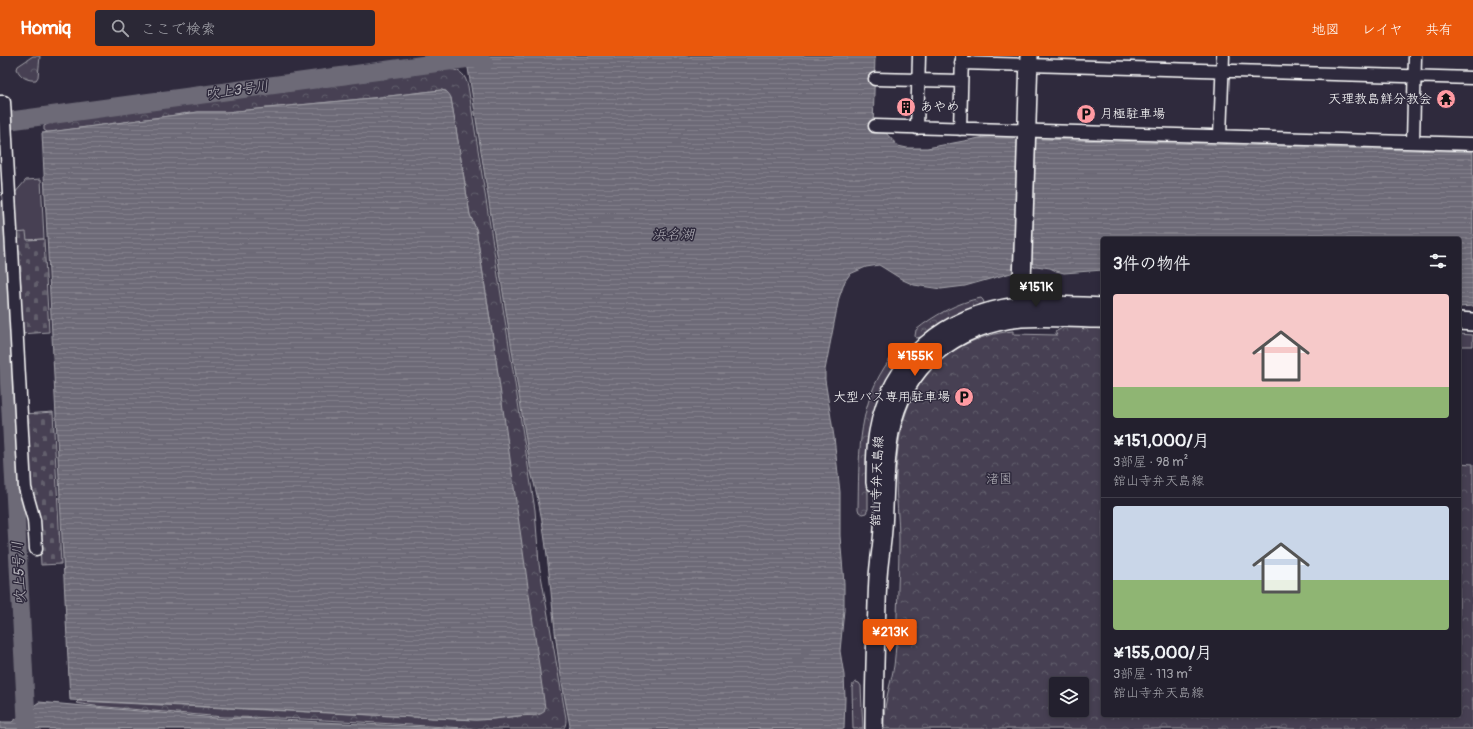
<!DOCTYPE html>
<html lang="ja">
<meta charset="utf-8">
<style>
:root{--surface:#23202e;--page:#2b2836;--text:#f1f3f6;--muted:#a3a3aa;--line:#403e4a;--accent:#ea580c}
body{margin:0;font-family:Pangolin,"Klee One",sans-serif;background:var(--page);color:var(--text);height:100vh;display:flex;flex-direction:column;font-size:15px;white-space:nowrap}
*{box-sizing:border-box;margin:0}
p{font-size:13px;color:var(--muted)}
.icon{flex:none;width:22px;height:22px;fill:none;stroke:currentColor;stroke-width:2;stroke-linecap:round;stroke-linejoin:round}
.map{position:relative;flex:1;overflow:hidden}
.side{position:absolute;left:1101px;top:181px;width:360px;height:480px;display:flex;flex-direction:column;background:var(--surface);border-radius:4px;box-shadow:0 2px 6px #0003,0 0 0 1px var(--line)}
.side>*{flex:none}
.controls{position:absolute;left:1049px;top:621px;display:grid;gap:8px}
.controls a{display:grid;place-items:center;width:40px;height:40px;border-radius:4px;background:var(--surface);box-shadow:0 2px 6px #0003,0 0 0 1px var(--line);font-size:20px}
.price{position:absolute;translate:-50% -34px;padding:0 9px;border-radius:4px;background:var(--accent);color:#fff;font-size:13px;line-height:26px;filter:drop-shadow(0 1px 2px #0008)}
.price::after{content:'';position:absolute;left:50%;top:24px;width:12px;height:9px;margin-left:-6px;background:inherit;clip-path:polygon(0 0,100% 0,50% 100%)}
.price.on{background:#222;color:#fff}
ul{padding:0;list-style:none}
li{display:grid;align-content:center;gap:8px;height:212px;padding:0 12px}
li+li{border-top:1px solid var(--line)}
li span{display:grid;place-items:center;height:124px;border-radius:4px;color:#555}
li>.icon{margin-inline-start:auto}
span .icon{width:72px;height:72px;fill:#fffc;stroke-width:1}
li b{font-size:17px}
h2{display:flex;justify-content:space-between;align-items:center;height:48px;padding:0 12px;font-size:17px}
header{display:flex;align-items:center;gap:24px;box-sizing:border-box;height:56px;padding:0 20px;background:var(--accent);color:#fff}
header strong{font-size:19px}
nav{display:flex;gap:22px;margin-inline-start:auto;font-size:14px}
.search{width:280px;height:36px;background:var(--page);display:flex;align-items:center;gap:10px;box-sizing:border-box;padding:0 14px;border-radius:4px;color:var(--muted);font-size:15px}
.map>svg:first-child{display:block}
.green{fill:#464152;stroke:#a2a0a8}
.forest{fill:url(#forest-crowns);stroke:#a2a0a8;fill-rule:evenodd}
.cemetery{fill:url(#cemetery-stones);stroke:#a2a0a8}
.water{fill:url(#water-rules);stroke:#a7a6ad}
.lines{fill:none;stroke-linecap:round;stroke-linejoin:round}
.stream{stroke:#a7a6ad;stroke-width:3}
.river{stroke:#6d6a77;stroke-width:18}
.street-casing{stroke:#fff;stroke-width:15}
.secondary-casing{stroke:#fff;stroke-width:20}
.street{stroke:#2f2a3d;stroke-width:12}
.secondary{stroke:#2f2a3d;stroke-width:17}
.labels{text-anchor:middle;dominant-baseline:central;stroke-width:3;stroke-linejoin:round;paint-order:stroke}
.poi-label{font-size:13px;fill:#fff;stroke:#2f2a3d;text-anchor:end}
.park-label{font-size:13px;fill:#b5b3ba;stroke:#2f2a3d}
.street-label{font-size:13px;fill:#fff;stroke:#2f2a3d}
.water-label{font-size:14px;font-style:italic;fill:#b6b4bb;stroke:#2f2a3d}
</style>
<header>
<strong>Homiq</strong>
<div class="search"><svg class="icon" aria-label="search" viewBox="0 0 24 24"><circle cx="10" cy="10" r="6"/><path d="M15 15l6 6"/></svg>ここで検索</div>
<nav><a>地図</a><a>レイヤ</a><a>共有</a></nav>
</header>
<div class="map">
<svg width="1473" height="673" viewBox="0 0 1473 673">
<defs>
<pattern id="forest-crowns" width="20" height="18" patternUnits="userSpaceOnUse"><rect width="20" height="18" fill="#464152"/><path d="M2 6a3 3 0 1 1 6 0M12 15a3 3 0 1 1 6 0" fill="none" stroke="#625e6c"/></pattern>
<pattern id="cemetery-stones" width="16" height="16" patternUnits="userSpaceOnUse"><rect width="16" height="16" fill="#464152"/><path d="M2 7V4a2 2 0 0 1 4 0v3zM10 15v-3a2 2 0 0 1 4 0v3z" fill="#625e6c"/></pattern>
<pattern id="water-rules" width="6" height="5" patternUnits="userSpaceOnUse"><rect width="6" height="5" fill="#6d6a77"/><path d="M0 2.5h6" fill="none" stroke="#83808b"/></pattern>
</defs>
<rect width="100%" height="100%" fill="#2f2a3d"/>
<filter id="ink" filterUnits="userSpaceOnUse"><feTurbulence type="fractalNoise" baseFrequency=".025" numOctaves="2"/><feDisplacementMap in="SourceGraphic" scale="8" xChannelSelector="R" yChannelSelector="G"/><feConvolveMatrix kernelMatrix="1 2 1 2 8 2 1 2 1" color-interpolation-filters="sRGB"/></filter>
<g filter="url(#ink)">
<path class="green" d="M 41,123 L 44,183 L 26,184 L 16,177 L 14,138 L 26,124 Z"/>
<path class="forest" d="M 33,0 L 40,0 L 38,21 L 36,24 C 28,25 20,21 17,13 L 18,10 Z
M 450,13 C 462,15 465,19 468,30 L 535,454 L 539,508 L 566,662 C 566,666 566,670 563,673 C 539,673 516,673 493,673 C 403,670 313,661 223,661 L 95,650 L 76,647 L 78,645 L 476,664 C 497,664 516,659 537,659 L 494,289 L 476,173 L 470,159 L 451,42 L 446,35 L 441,34 L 372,42 L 226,56 L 198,56 L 51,76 L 47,76 L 44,74 L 44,70 L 50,67 Z
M 981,242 L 983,244 L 984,247 L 983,249 L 943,267 L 922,281 L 916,282 L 915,280 L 916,274 C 933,260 958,246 981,242 Z
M 1066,270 L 1103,273 L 1103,659 L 1459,659 L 1459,407 L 1473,408 L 1473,673 L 884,673 C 884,664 884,655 886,646 C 888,634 892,622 894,610 C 896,593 897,576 897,559 C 898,534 899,508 899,483 C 899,463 896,442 896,422 C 897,368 911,315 964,289 C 980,281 995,277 1013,275 L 1013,278 L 1057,279 L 1055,276 ZM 1056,628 L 1082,628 L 1082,654 L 1056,654 Z
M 1459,278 L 1473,279 L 1473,290 L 1459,290 Z
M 899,292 L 903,292 L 906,296 L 890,319 L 868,401 L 868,453 L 866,457 L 862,458 L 859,456 L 858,453 C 859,405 857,354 884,312 C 889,305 893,297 899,292 Z
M 856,626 L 859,627 L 861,630 L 863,673 L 853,673 L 852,632 L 853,628 Z"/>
<path class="cemetery" d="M 26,176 L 27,184 L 44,183 L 49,276 L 21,278 L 16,177 Z
M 53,356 L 61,508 L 41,509 L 39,464 L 29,431 L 25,358 Z"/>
<path class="water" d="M 459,0 L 875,0 L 873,74 L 884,75 L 898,90 L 907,92 L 927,92 L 985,81 L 1017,79 L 1040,79 L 1040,83 L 1473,96 L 1473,250 L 1459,251 L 1459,183 L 1103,183 L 1103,214 L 1064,217 L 1056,215 L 1050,212 L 1036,210 L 965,230 L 941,233 L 914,229 L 903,224 L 879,209 L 866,211 L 850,218 L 845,225 L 839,242 L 825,314 L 825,324 L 834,381 L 840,436 L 840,480 L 844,527 L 844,554 L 840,595 L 844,619 L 845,642 L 844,673 L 569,673 L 570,670 C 566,649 562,628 559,607 C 550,544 549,478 531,416 L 468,12 L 464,10 Z
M 441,34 C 447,35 449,37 451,42 L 470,159 L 476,173 L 494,289 L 545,652 C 544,655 545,656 542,657 C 538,660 531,659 527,659 C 510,660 493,664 476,664 L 70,644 L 42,77 L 198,56 L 226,56 L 372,42 Z
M 39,646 L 227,663 L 239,662 L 465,673 L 0,673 L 0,666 L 12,666 Z"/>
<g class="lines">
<path class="stream" d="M 43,55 L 43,60"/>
<path class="river" d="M 0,66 L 474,2 L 484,7
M 0,154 L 27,673"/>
<defs>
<path id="street" d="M 961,7 L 1473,22
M 875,23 L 961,25
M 0,46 L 4,46 L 25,432 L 34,464 L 36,493
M 875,70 L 1473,88
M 917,72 L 919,0
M 960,73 L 962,0
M 1220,80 L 1223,0
M 1413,86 L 1415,0"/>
<path id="secondary" d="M 1021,260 L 1029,0
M 1459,265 L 1473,266
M 875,427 C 875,410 875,393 878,376 C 891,303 946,259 1018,250 C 1046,247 1075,250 1103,251
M 874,673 C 874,640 875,606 876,573 C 877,556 877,539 878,521 C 879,505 882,489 883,473 C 885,442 884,408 890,377 C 903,309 954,269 1021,262 C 1048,260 1076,263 1103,263"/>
</defs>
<use href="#street" class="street-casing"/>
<use href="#secondary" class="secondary-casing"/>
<use href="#street" class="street"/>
<use href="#secondary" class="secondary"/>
</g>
</g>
<defs>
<symbol id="temple-disc" viewBox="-11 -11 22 22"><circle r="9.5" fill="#ff9aa2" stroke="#2f2a3d"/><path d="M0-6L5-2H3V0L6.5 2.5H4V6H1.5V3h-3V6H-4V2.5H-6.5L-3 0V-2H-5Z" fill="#111"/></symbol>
<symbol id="building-disc" viewBox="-11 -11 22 22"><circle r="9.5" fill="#ff9aa2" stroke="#2f2a3d"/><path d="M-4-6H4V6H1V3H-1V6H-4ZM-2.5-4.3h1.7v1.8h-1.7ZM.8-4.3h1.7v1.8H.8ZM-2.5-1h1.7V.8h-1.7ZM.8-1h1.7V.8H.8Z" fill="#111"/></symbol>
<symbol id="parking-disc" viewBox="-11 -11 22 22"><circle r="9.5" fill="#ff9aa2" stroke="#2f2a3d"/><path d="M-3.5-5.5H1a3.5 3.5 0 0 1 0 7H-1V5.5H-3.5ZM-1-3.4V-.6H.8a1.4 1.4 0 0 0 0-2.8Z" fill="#111"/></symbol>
</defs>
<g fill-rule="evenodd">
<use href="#temple-disc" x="1435" y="32" width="22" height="22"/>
<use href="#building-disc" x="895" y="40" width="22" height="22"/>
<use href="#parking-disc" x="1075" y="47" width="22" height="22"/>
<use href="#parking-disc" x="953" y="330" width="22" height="22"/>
</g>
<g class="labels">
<g class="poi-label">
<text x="1432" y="43">天理教島鮮分教会</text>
<text x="920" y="51" text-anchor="start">あやめ</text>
<text x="1100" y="58" text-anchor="start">月極駐車場</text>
<text x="950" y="341">大型バス専用駐車場</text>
</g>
<g class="park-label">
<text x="999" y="423">渚園</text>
</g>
<g class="street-label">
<text transform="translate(877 425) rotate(-88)">舘山寺弁天島線</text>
</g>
<g class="water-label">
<text transform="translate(237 34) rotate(-8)">吹上3号川</text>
<text x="673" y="178">浜名湖</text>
<text transform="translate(19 517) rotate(-93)">吹上5号川</text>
</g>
</g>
</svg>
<div class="controls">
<a><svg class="icon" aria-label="layers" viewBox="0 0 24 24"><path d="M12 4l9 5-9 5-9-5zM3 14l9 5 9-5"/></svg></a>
</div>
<b class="price on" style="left:1036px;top:252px">¥151K</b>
<b class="price" style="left:915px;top:321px">¥155K</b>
<b class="price" style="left:890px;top:597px">¥213K</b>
<section class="side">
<h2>3件の物件<svg class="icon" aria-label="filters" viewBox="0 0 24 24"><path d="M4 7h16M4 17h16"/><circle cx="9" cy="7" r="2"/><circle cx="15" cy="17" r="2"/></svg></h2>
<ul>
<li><span style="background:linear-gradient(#f6c9c9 75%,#8fb573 0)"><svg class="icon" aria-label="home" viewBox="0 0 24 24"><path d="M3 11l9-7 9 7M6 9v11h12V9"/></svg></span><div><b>¥151,000/月</b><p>3部屋 · 98 m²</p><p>舘山寺弁天島線</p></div></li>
<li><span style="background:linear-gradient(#c9d6e8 60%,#8fb573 0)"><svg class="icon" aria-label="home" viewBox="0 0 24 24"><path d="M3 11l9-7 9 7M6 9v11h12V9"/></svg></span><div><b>¥155,000/月</b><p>3部屋 · 113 m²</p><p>舘山寺弁天島線</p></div></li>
</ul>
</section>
</div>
